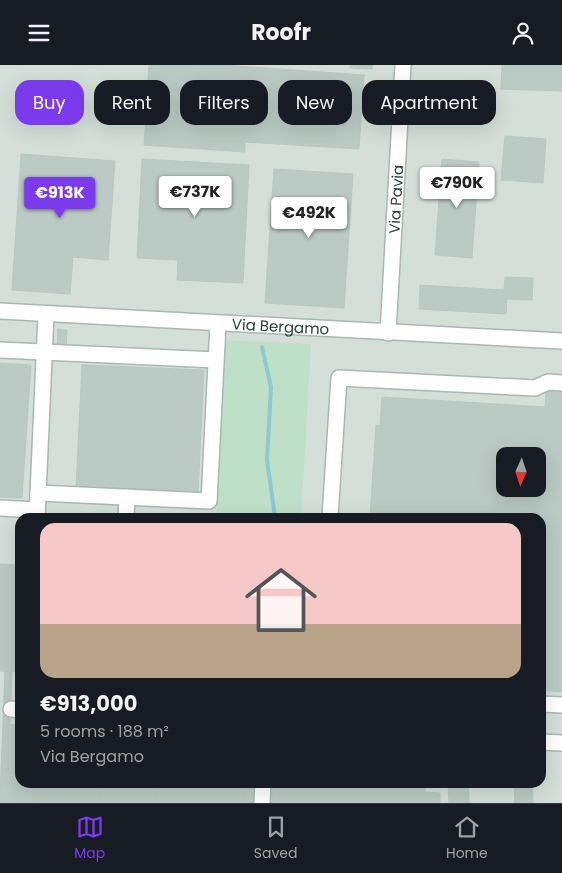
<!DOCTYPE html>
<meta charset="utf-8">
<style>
:root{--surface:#171b24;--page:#20242c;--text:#f1f3f6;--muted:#9ea1a6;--line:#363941;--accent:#7c3aed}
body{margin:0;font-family:Poppins,sans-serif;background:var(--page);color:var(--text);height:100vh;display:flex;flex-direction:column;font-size:19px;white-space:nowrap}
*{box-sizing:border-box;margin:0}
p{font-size:16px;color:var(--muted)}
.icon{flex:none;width:28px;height:28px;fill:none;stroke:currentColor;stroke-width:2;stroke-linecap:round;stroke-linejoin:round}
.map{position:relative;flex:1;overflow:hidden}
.details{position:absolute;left:15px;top:448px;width:531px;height:275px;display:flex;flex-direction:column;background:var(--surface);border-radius:15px;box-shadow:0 5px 20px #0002}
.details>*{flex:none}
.guide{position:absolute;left:15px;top:15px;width:532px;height:45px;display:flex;gap:10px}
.needle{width:32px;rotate:183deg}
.fabs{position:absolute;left:496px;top:382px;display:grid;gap:10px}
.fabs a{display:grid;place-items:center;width:50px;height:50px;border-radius:10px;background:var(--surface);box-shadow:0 5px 20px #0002;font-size:25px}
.price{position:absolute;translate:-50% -42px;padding:0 11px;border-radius:5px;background:#fff;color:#222;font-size:16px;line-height:32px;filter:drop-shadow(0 1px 2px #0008)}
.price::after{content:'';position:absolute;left:50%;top:30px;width:15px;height:11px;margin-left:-8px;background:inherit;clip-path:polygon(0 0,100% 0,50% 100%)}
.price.selected{background:var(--accent);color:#fff}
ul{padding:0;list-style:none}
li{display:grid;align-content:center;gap:10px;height:265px;padding:0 25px}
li+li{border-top:1px solid var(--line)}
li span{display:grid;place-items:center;height:155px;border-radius:15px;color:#555}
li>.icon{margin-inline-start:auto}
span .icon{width:90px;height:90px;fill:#fffc;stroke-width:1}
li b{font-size:21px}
.pill{padding:0 18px;border-radius:15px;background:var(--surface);box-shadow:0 5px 20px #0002;font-size:18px;line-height:45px}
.pill.selected{background:var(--accent);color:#fff}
header{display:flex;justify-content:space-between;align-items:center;height:65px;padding:0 25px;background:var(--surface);font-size:22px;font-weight:700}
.dock{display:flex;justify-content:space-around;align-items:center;height:70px;border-top:1px solid var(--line);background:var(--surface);font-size:14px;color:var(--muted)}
.dock a{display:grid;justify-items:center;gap:2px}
.dock .selected{color:var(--accent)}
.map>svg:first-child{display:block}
.built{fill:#d4dfda;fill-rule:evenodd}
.green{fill:#bfe0c8}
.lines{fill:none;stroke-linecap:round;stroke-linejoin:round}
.stream{stroke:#8ec9d4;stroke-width:4}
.building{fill:#bbcac4;stroke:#b8c9c2;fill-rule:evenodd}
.minor-casing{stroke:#a8b8b2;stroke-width:18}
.minor{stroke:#fff;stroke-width:15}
.labels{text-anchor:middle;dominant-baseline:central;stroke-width:5;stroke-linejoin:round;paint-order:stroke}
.street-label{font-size:15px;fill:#24423a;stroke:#f7fbf9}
</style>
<header><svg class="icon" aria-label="menu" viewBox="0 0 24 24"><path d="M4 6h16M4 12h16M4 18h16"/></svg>Roofr<svg class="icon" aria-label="person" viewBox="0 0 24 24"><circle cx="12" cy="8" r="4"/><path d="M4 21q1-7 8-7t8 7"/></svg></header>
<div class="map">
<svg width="562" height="738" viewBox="0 0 562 738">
<rect width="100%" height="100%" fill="#e6efeb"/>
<path class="built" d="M 0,0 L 562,0 L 562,738 L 0,738 ZM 505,391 L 538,391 L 538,424 L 505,424 ZM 20,452 L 541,452 L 541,718 L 20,718 Z"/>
<path class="green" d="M 226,275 L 311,279 L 301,452 L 216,452 Z"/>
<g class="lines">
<path class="stream" d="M 262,282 L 271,322 L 267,395 L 275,452"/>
</g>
<path class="building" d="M 149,0 L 223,0 L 364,10 L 359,84 L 245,77 L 245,87 L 144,80 Z
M 350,0 L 373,0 L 372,4 L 350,3 Z
M 502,0 L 562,0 L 562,26 L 501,24 Z
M 505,71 L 546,74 L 543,118 L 501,115 Z
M 21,89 L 115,96 L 108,195 L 73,192 L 70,229 L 12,225 Z
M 142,94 L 249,100 L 243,218 L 177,215 L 178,195 L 137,193 Z
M 442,94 L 479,97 L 472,193 L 435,190 Z
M 274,104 L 353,109 L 344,243 L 265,238 Z
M 505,212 L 533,213 L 532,235 L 507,234 L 506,249 L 419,244 L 420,220 L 504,225 Z
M 58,264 L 67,265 L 66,286 L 57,285 Z
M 0,298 L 31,300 L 22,433 L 0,432 Z
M 82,300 L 204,305 L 198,428 L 76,423 Z
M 546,324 L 562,325 L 562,627 L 541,625 L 541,452 L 370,452 L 376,360 L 380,361 L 382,332 L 545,342 ZM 505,391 L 538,391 L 538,424 L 505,424 Z
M 0,499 L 20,500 L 18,607 L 0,606 Z
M 20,577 L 20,606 L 18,606 Z
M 5,606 L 12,607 L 10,659 L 3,659 Z
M 3,659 L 20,660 L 20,705 L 1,704 Z
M 1,704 L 20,705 L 20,718 L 100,718 L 99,738 L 0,738 Z
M 100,718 L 156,718 L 155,738 L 99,738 Z
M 156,718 L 246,718 L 244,738 L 155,738 Z
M 246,718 L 281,718 L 279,738 L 244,738 Z
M 281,718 L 426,718 L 425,727 L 440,728 L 440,738 L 279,738 Z
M 448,718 L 468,718 L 469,738 L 449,738 Z
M 514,718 L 532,718 L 533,738 L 515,738 Z"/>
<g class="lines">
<defs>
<g id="minor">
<path id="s1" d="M 0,246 L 562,276"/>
<path id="s2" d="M 388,268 L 403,0"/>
<path d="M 0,285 L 216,295"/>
<path d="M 38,428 L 209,436 L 218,259"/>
<path d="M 0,443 L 37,445"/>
<path d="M 37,452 L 46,249"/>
<path d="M 126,452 L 127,432"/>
<path d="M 330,452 L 339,313 L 535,323 L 548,317 L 562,318"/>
<path d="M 541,639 L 562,640"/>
<path d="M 11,644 L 20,645"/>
<path d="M 541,677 L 562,678"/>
<path d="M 262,738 L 263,718"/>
</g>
</defs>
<use href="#minor" class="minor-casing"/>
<use href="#minor" class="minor"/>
</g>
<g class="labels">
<g class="street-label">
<text stroke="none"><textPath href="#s2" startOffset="134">Via Pavia</textPath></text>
<text stroke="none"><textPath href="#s1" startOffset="281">Via Bergamo</textPath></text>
</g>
</g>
</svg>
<div class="fabs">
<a><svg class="needle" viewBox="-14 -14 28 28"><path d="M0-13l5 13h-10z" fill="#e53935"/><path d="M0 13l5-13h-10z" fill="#9ea1a6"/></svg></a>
</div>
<b class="price" style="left:457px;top:144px">€790K</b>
<b class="price" style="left:195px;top:153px">€737K</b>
<b class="price selected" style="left:60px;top:154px">€913K</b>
<b class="price" style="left:309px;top:174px">€492K</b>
<div class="guide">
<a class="pill selected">Buy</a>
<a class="pill">Rent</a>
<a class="pill">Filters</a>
<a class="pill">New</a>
<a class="pill">Apartment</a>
</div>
<section class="details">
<ul>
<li><span style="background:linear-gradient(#f6c9c9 65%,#b9a48a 0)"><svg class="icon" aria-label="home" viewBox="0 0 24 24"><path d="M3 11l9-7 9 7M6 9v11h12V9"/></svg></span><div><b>€913,000</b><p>5 rooms · 188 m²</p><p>Via Bergamo</p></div></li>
</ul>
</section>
</div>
<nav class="dock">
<a class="selected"><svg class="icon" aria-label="map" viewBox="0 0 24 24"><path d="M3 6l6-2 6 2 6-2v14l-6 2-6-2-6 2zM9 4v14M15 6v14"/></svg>Map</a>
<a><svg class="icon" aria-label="saved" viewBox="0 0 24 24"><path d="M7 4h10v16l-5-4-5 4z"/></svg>Saved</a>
<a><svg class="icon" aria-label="home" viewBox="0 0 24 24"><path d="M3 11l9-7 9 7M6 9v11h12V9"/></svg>Home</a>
</nav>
